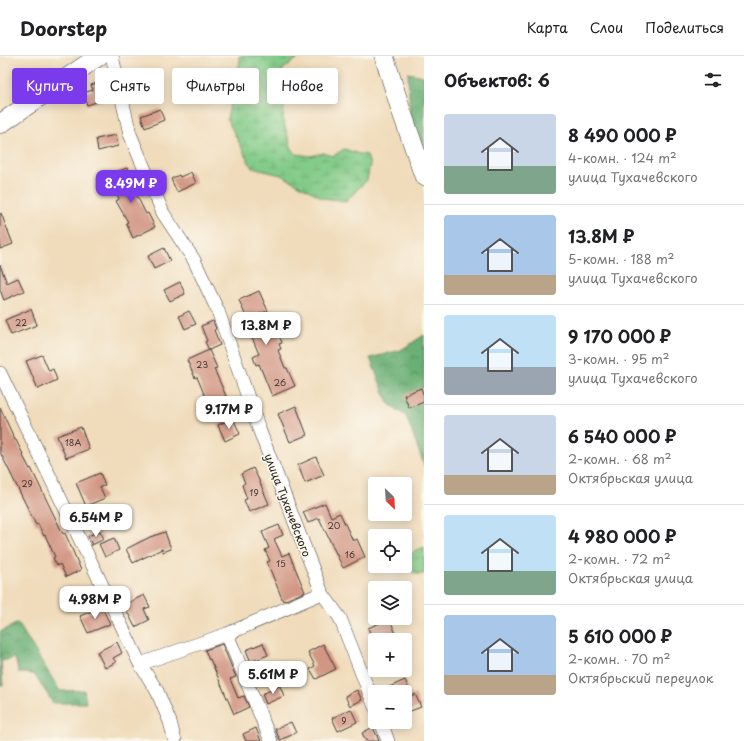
<!DOCTYPE html>
<html lang="ru">
<meta charset="utf-8">
<style>
:root{--surface:#fff;--page:#f2f2f2;--text:#202124;--muted:#757577;--line:#e0e0e0;--accent:#7c3aed}
body{margin:0;font-family:"Playpen Sans",sans-serif;background:var(--page);color:var(--text);height:100vh;display:flex;flex-direction:column;font-size:15px;white-space:nowrap}
*{box-sizing:border-box;margin:0}
p{font-size:13px;color:var(--muted)}
.icon{flex:none;width:22px;height:22px;fill:none;stroke:currentColor;stroke-width:2;stroke-linecap:round;stroke-linejoin:round}
.map{position:relative;flex:1;overflow:hidden}
.sheet{display:flex;flex-direction:column;background:var(--surface);width:320px}
.sheet>*{flex:none}
.banner{position:absolute;left:12px;top:12px;width:352px;height:36px;display:flex;gap:8px}
.needle{width:26px;rotate:155deg}
.controls{position:absolute;left:368px;top:421px;display:grid;gap:8px}
.controls a{display:grid;place-items:center;width:44px;height:44px;border-radius:4px;background:var(--surface);box-shadow:0 2px 10px #0003;font-size:20px}
.price{position:absolute;translate:-50% -34px;padding:0 9px;border-radius:8px;background:#fff;color:#222;font-size:13px;line-height:26px;filter:drop-shadow(0 1px 2px #0008)}
.price::after{content:'';position:absolute;left:50%;top:24px;width:12px;height:9px;margin-left:-6px;background:inherit;clip-path:polygon(0 0,100% 0,50% 100%)}
.price.on{background:var(--accent);color:#fff}
ul{padding:0;list-style:none}
li{display:flex;align-items:center;gap:12px;height:100px;padding:0 20px}
li+li{border-top:1px solid var(--line)}
li span{display:grid;place-items:center;flex:none;width:112px;height:80px;border-radius:4px;color:#555}
li>.icon{margin-inline-start:auto}
span .icon{width:48px;height:48px;fill:#fffc;stroke-width:1}
li b{font-size:17px}
h2{display:flex;justify-content:space-between;align-items:center;height:48px;padding:0 20px;font-size:17px}
.tag{padding:0 14px;border-radius:4px;background:var(--surface);box-shadow:0 2px 10px #0003;font-size:14px;line-height:36px}
.tag.on{background:var(--accent);color:#fff}
header{display:flex;align-items:center;gap:24px;box-sizing:border-box;height:56px;padding:0 20px;background:var(--surface);border-bottom:1px solid var(--line)}
header strong{font-size:19px}
nav{display:flex;gap:22px;margin-inline-start:auto;font-size:14px}
main{display:flex;flex:1;min-height:0}
.map>svg:first-child{display:block}
.forest{fill:url(#forest-crowns);stroke:#436648}
.wetland{fill:url(#wetland-marsh);stroke:#507452}
.building{fill:#d29684}
.lines{fill:none;stroke-linecap:round;stroke-linejoin:round}
.street-casing{stroke:#3c3934;stroke-width:14}
.secondary-casing{stroke:#3c3934;stroke-width:20}
.street{stroke:#fff;stroke-width:13}
.secondary{stroke:#fff;stroke-width:19}
.labels{text-anchor:middle;dominant-baseline:central;stroke-width:3.5;stroke-linejoin:round;paint-order:stroke}
.number-label{font-size:9px;fill:#4a3a36}
.street-label{font-size:11px;fill:#1c1c1c;stroke:#fbf7ec}
</style>
<header>
<strong>Doorstep</strong>
<nav><a>Карта</a><a>Слои</a><a>Поделиться</a></nav>
</header>
<main>
<div class="map">
<svg width="424" height="685" viewBox="0 0 424 685">
<defs>
<pattern id="forest-crowns" width="20" height="18" patternUnits="userSpaceOnUse"><rect width="20" height="18" fill="#6aaf74"/><path d="M2 6a3 3 0 1 1 6 0M12 15a3 3 0 1 1 6 0" fill="none" stroke="#568e5e"/></pattern>
<pattern id="wetland-marsh" width="20" height="14" patternUnits="userSpaceOnUse"><rect width="20" height="14" fill="#83cb88"/><path d="M1 5h8M5 5V1M11 12h8M15 12V8" fill="none" stroke="#71ae75"/></pattern>
</defs>
<rect width="100%" height="100%" fill="#fbf7ec"/>
<filter id="ink" filterUnits="userSpaceOnUse"><feTurbulence type="fractalNoise" baseFrequency=".025" numOctaves="2"/><feDisplacementMap in="SourceGraphic" scale="8" xChannelSelector="R" yChannelSelector="G"/><feConvolveMatrix kernelMatrix="1 2 1 2 8 2 1 2 1" color-interpolation-filters="sRGB"/></filter>
<filter id="wash" filterUnits="userSpaceOnUse"><feTurbulence type="fractalNoise" baseFrequency=".012" numOctaves="4" result="noise"/><feDisplacementMap in="SourceGraphic" scale="16" xChannelSelector="R" yChannelSelector="G"/><feGaussianBlur stdDeviation="0.9" result="paint"/><feColorMatrix in="noise" values="0 0 0 0 0 0 0 0 0 0 0 0 0 0 0 0 0 1.4 0 .05"/><feComposite in="paint" operator="in"/></filter>
<g filter="url(#wash)">
<rect width="100%" height="100%" fill="#f0dcbb"/>
<path class="forest" d="M 408,17 L 424,20 L 424,101 L 410,61 Z
M 424,279 L 424,332 L 421,332 L 424,346 L 424,409 L 406,360 L 388,347 L 370,302 L 401,294 Z
M 18,567 L 60,635 L 84,634 L 86,647 L 53,647 L 34,618 L 19,617 L 15,602 L 1,605 L 3,629 L 0,629 L 0,576 Z"/>
<path class="wetland" d="M 239,0 L 301,0 L 282,14 L 285,36 L 283,64 L 291,91 L 296,98 L 310,100 L 324,97 L 333,100 L 344,93 L 359,98 L 367,99 L 370,109 L 367,124 L 346,145 L 323,142 L 281,119 L 252,112 L 227,63 L 240,5 Z
M 424,491 L 424,518 C 422,518 419,518 417,518 C 408,516 405,503 412,497 C 415,494 420,493 424,491 Z"/>
<g id="blocks">
<path class="building" d="M 109,23 L 113,41 L 87,49 L 83,37 L 93,34 L 91,29 Z
M 160,53 L 164,64 L 145,72 L 141,60 Z
M 116,79 L 118,90 L 98,95 L 96,83 Z
M 127,112 L 136,133 L 134,134 L 146,158 L 148,157 L 155,171 L 133,182 L 126,167 L 128,166 L 116,145 L 119,143 L 109,119 Z
M 191,116 L 196,127 L 177,136 L 171,123 L 179,119 L 180,121 Z
M 1,157 L 13,188 L 0,193 L 0,158 Z
M 164,192 L 170,205 L 154,213 L 148,200 Z
M 0,209 L 7,227 L 18,222 L 24,235 L 4,244 L 0,234 Z
M 180,226 L 185,238 L 170,245 L 164,234 Z
M 259,235 L 268,255 L 259,258 L 268,279 L 277,275 L 282,287 L 279,288 L 281,293 L 278,294 L 285,312 L 287,312 L 295,330 L 272,340 L 259,308 L 256,309 L 253,301 L 259,298 L 250,277 L 245,279 L 242,271 L 249,268 L 239,244 Z
M 31,253 L 37,269 L 11,279 L 5,264 Z
M 189,255 L 196,268 L 185,273 L 179,260 Z
M 213,265 L 216,273 L 214,274 L 220,289 L 209,294 L 205,286 L 207,285 L 201,270 Z
M 209,294 L 217,312 L 214,313 L 227,342 L 209,350 L 197,321 L 195,322 L 187,304 Z
M 42,299 L 49,315 L 53,313 L 57,324 L 38,333 L 26,305 Z
M 421,332 L 424,340 L 424,346 L 409,352 L 404,339 Z
M 296,350 L 307,379 L 290,386 L 278,358 Z
M 0,351 L 15,384 L 16,384 L 23,398 L 22,398 L 30,413 L 31,412 L 63,478 L 65,477 L 81,514 L 66,521 L 60,508 L 57,510 L 53,502 L 55,501 L 45,479 L 44,480 L 38,468 L 36,469 L 0,396 Z
M 233,362 L 240,378 L 225,385 L 218,369 Z
M 81,371 L 89,393 L 66,402 L 57,380 Z
M 316,401 L 324,419 L 305,427 L 298,409 Z
M 253,412 L 258,422 L 269,448 L 249,456 L 244,444 L 247,443 L 242,429 L 245,427 L 241,418 Z
M 100,417 L 105,429 L 100,431 L 105,442 L 86,450 L 76,427 Z
M 325,447 L 331,461 L 340,457 L 353,485 L 357,483 L 365,501 L 343,512 L 319,462 L 308,467 L 303,456 Z
M 279,469 L 283,479 L 274,483 L 282,500 L 289,497 L 305,536 L 283,545 L 267,506 L 270,505 L 265,494 L 269,492 L 262,476 Z
M 100,475 L 104,483 L 92,489 L 88,480 Z
M 165,476 L 171,493 L 163,496 L 162,493 L 133,507 L 126,493 L 150,481 Z
M 114,482 L 119,494 L 105,501 L 99,488 Z
M 144,539 L 150,551 L 144,553 L 149,564 L 135,571 L 124,549 Z
M 102,551 L 110,568 L 88,577 L 80,560 Z
M 390,563 L 398,584 L 373,584 L 368,572 Z
M 117,586 L 122,597 L 113,602 L 116,606 L 105,612 L 97,596 Z
M 263,587 L 268,599 L 251,606 L 246,594 Z
M 222,588 L 236,621 L 230,623 L 238,642 L 244,640 L 249,651 L 234,658 L 210,603 L 209,604 L 205,594 Z
M 323,588 L 336,613 L 316,623 L 310,613 L 315,610 L 308,596 Z
M 405,624 L 412,640 L 415,638 L 421,651 L 405,657 L 405,636 L 378,636 Z
M 280,630 L 284,640 L 266,648 L 262,638 Z
M 357,634 L 362,644 L 350,650 L 345,640 Z
M 351,653 L 357,666 L 338,675 L 332,662 Z
M 291,666 L 296,677 L 280,684 L 275,673 Z
M 373,671 L 379,685 L 366,685 L 362,677 Z
M 256,672 L 261,685 L 246,685 L 243,678 Z"/>
</g>
</g>
<g filter="url(#ink)">
<use href="#blocks" fill-opacity="0" stroke="#3c3934" stroke-width="1"/>
<g class="lines">
<defs>
<path id="street" d="M 112,0 L 130,78 L 163,157 L 194,204 L 218,255 L 259,373 L 322,537 L 340,562 L 375,651
M 0,317 L 140,608 L 157,635 L 170,666 L 175,685
M 227,578 L 271,685
M 140,608 L 227,578 L 322,537
M 381,666 L 388,685"/>
<path id="secondary" d="M 384,0 L 400,51 L 424,120
M 0,68 L 99,0"/>
</defs>
<use href="#street" class="street-casing"/>
<use href="#secondary" class="secondary-casing"/>
<use href="#street" class="street"/>
<use href="#secondary" class="secondary"/>
</g>
</g>
<g class="labels">
<g class="number-label">
<text x="21" y="266">22</text>
<text x="202" y="308">23</text>
<text x="280" y="326">26</text>
<text x="73" y="386">18А</text>
<text x="27" y="427">29</text>
<text x="254" y="436">19</text>
<text x="334" y="469">20</text>
<text x="350" y="498">16</text>
<text x="281" y="507">15</text>
<text x="344" y="664">9</text>
</g>
<g class="street-label">
<text transform="translate(288 449) rotate(69)">улица Тухачевского</text>
</g>
</g>
</svg>
<div class="controls">
<a><svg class="needle" viewBox="-14 -14 28 28"><path d="M0-13l5 13h-10z" fill="#e53935"/><path d="M0 13l5-13h-10z" fill="#757577"/></svg></a>
<a><svg class="icon" aria-label="locate" viewBox="0 0 24 24"><circle cx="12" cy="12" r="6"/><path d="M12 2v4M12 18v4M2 12h4M18 12h4"/></svg></a>
<a><svg class="icon" aria-label="layers" viewBox="0 0 24 24"><path d="M12 4l9 5-9 5-9-5zM3 14l9 5 9-5"/></svg></a>
<a>+</a>
<a>−</a>
</div>
<b class="price on" style="left:131px;top:148px">8.49M ₽</b>
<b class="price" style="left:266px;top:290px">13.8M ₽</b>
<b class="price" style="left:229px;top:374px">9.17M ₽</b>
<b class="price" style="left:96px;top:482px">6.54M ₽</b>
<b class="price" style="left:95px;top:564px">4.98M ₽</b>
<b class="price" style="left:273px;top:639px">5.61M ₽</b>
<div class="banner">
<a class="tag on">Купить</a>
<a class="tag">Снять</a>
<a class="tag">Фильтры</a>
<a class="tag">Новое</a>
</div>
</div>
<section class="sheet">
<h2>Объектов: 6<svg class="icon" aria-label="filters" viewBox="0 0 24 24"><path d="M4 7h16M4 17h16"/><circle cx="9" cy="7" r="2"/><circle cx="15" cy="17" r="2"/></svg></h2>
<ul>
<li><span style="background:linear-gradient(#c9d6e8 65%,#7fa58c 0)"><svg class="icon" aria-label="home" viewBox="0 0 24 24"><path d="M3 11l9-7 9 7M6 9v11h12V9"/></svg></span><div><b>8 490 000 ₽</b><p>4-комн. · 124 m²</p><p>улица Тухачевского</p></div></li>
<li><span style="background:linear-gradient(#a9c7e8 75%,#b9a48a 0)"><svg class="icon" aria-label="home" viewBox="0 0 24 24"><path d="M3 11l9-7 9 7M6 9v11h12V9"/></svg></span><div><b>13.8M ₽</b><p>5-комн. · 188 m²</p><p>улица Тухачевского</p></div></li>
<li><span style="background:linear-gradient(#bfe0f5 65%,#9aa5b1 0)"><svg class="icon" aria-label="home" viewBox="0 0 24 24"><path d="M3 11l9-7 9 7M6 9v11h12V9"/></svg></span><div><b>9 170 000 ₽</b><p>3-комн. · 95 m²</p><p>улица Тухачевского</p></div></li>
<li><span style="background:linear-gradient(#c9d6e8 75%,#b9a48a 0)"><svg class="icon" aria-label="home" viewBox="0 0 24 24"><path d="M3 11l9-7 9 7M6 9v11h12V9"/></svg></span><div><b>6 540 000 ₽</b><p>2-комн. · 68 m²</p><p>Октябрьская улица</p></div></li>
<li><span style="background:linear-gradient(#bfe0f5 70%,#7fa58c 0)"><svg class="icon" aria-label="home" viewBox="0 0 24 24"><path d="M3 11l9-7 9 7M6 9v11h12V9"/></svg></span><div><b>4 980 000 ₽</b><p>2-комн. · 72 m²</p><p>Октябрьская улица</p></div></li>
<li><span style="background:linear-gradient(#a9c7e8 75%,#b9a48a 0)"><svg class="icon" aria-label="home" viewBox="0 0 24 24"><path d="M3 11l9-7 9 7M6 9v11h12V9"/></svg></span><div><b>5 610 000 ₽</b><p>2-комн. · 70 m²</p><p>Октябрьский переулок</p></div></li>
</ul>
</section>
</main>
